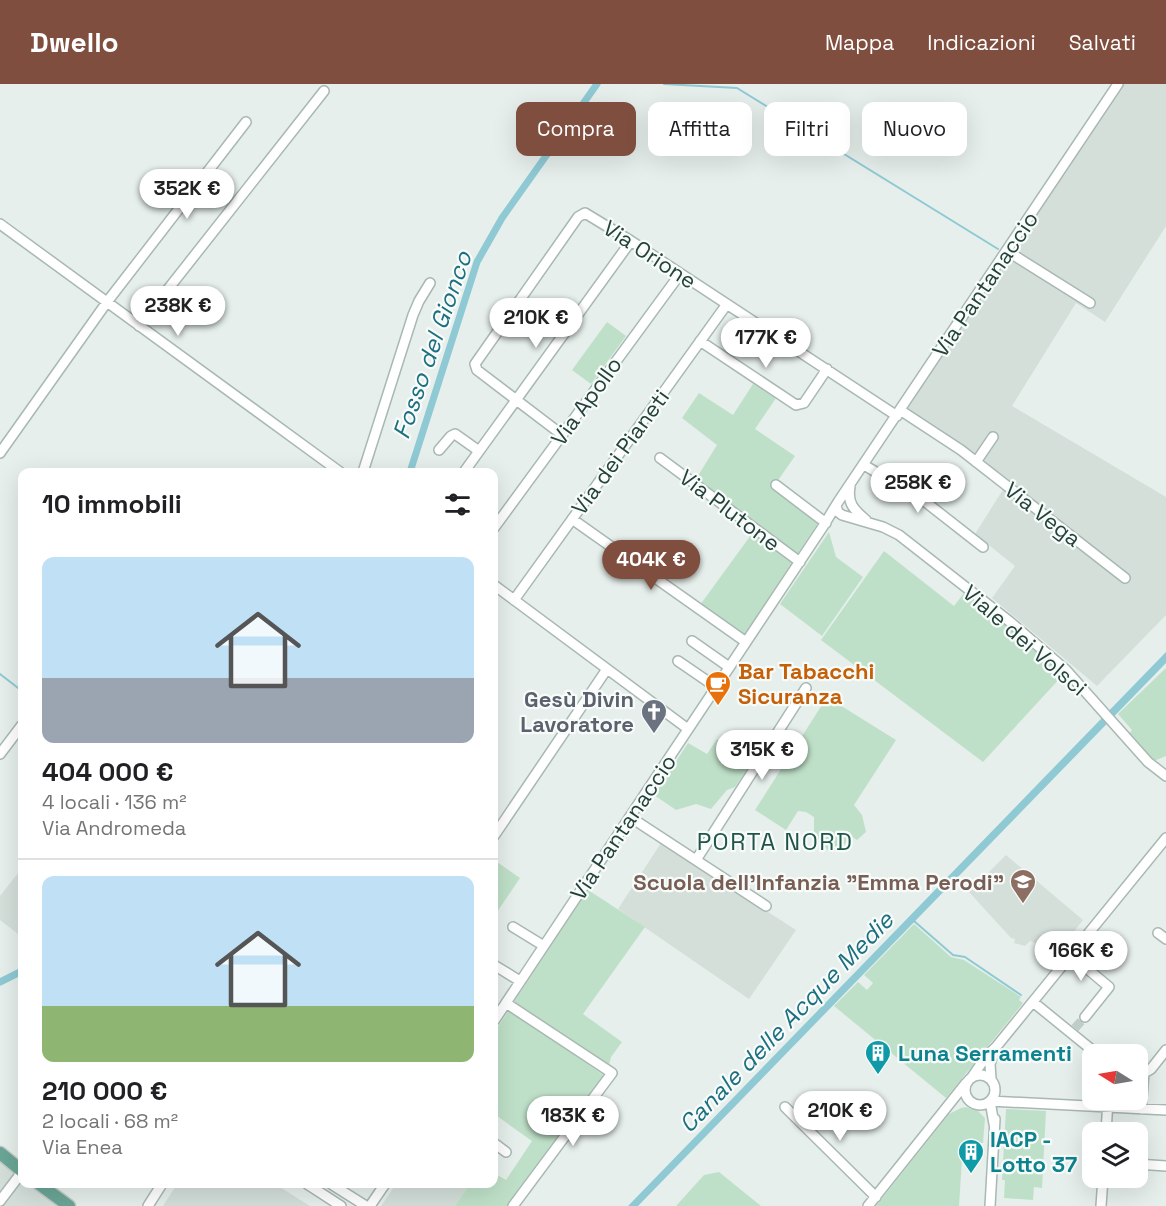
<!DOCTYPE html>
<html lang="it">
<meta charset="utf-8">
<style>
:root{--surface:#fff;--page:#f6f6f6;--text:#202124;--muted:#757577;--line:#e0e0e0;--accent:#7f4e3f}
body{margin:0;font-family:"Space Grotesk",sans-serif;background:var(--page);color:var(--text);height:100vh;display:flex;flex-direction:column;font-size:22px;white-space:nowrap}
*{box-sizing:border-box;margin:0}
p{font-size:20px;color:var(--muted)}
.icon{flex:none;width:33px;height:33px;fill:none;stroke:currentColor;stroke-width:2;stroke-linecap:round;stroke-linejoin:round}
.map{position:relative;flex:1;overflow:hidden}
.details{position:absolute;left:18px;top:384px;width:480px;height:720px;display:flex;flex-direction:column;background:var(--surface);border-radius:12px;box-shadow:0 6px 24px #0002}
.details>*{flex:none}
.guide{position:absolute;left:516px;top:18px;width:560px;height:54px;display:flex;gap:12px}
.needle{width:39px;rotate:281deg}
.buttons{position:absolute;left:1082px;top:960px;display:grid;gap:12px}
.buttons a{display:grid;place-items:center;width:66px;height:66px;border-radius:12px;background:var(--surface);box-shadow:0 6px 24px #0002;font-size:30px}
.price{position:absolute;translate:-50% -51px;padding:0 14px;border-radius:21px;background:#fff;color:#222;font-size:20px;line-height:39px;filter:drop-shadow(0 2px 3px #0008)}
.price::after{content:'';position:absolute;left:50%;top:36px;width:18px;height:14px;margin-left:-9px;background:inherit;clip-path:polygon(0 0,100% 0,50% 100%)}
.price.on{background:var(--accent);color:#fff}
ul{padding:0;list-style:none}
li{display:grid;align-content:center;gap:12px;height:318px;padding:0 24px}
li+li{border-top:2px solid var(--line)}
li span{display:grid;place-items:center;height:186px;border-radius:12px;color:#555}
li>.icon{margin-inline-start:auto}
span .icon{width:108px;height:108px;fill:#fffc;stroke-width:1}
li b{font-size:26px}
h2{display:flex;justify-content:space-between;align-items:center;height:72px;padding:0 24px;font-size:26px}
.tag{padding:0 21px;border-radius:12px;background:var(--surface);box-shadow:0 6px 24px #0002;font-size:21px;line-height:54px}
.tag.on{background:var(--accent);color:#fff}
header{display:flex;align-items:center;gap:36px;box-sizing:border-box;height:84px;padding:0 30px;background:var(--accent);color:#fff}
header strong{font-size:28px}
nav{display:flex;gap:33px;margin-inline-start:auto;font-size:21px}
.map>svg:first-child{display:block}
.built{fill:#d4dfda}
.green{fill:#bfe0c8}
.water{fill:#8ec9d4}
.lines{fill:none;stroke-linecap:round;stroke-linejoin:round}
.stream{stroke:#8ec9d4;stroke-width:2}
.canal{stroke:#8ec9d4;stroke-width:7}
.minor-tunnel{stroke:#bfccc8;stroke-width:9;stroke-dasharray:9 4.5;stroke-linecap:butt}
.minor-casing{stroke:#a8b8b2;stroke-width:12}
.major-casing{stroke:#c2cac8;stroke-width:15}
.minor{stroke:#fff;stroke-width:9}
.major{stroke:#6aa596;stroke-width:12}
.labels{text-anchor:middle;dominant-baseline:central;stroke-width:4.5;stroke-linejoin:round;paint-order:stroke}
.street-label{font-size:22px;fill:#24423a;stroke:#f7fbf9}
.food-label{font-size:22px;font-weight:bold;fill:#c56008;stroke:#f7fbf9;text-anchor:start}
.worship-label{font-size:22px;font-weight:bold;fill:#5b616d;stroke:#f7fbf9;text-anchor:end}
.education-label{font-size:22px;font-weight:bold;fill:#785e54;stroke:#f7fbf9;text-anchor:end}
.culture-label{font-size:22px;font-weight:bold;fill:#0d838f;stroke:#f7fbf9;text-anchor:start}
.water-label{font-size:24px;font-style:italic;fill:#1c6f80;stroke:#f7fbf9}
.neighbourhood-label{font-size:24px;letter-spacing:1.5px;fill:#1f5548;stroke:#f7fbf9}
</style>
<header>
<strong>Dwello</strong>
<nav><a>Mappa</a><a>Indicazioni</a><a>Salvati</a></nav>
</header>
<div class="map">
<svg width="1166" height="1122" viewBox="0 0 1166 1122">
<rect width="100%" height="100%" fill="#e6efeb"/>
<path class="built" d="M 1112,0 L 1166,0 L 1166,142 L 1105,238 L 1076,219 L 1012,322 L 1166,413 L 1166,531 L 1097,602 L 992,514 L 1015,482 L 975,450 L 1004,404 L 960,369 L 893,326 Z
M 661,759 L 796,846 L 749,915 L 618,825 Z
M 1006,771 L 1083,836 L 1058,868 L 1030,857 L 1025,862 L 1014,859 L 1015,855 L 1011,854 L 969,808 Z
M 22,784 L 22,853 L 0,836 L 0,812 Z
M 0,1075 L 22,1092 L 22,1100 L 32,1100 L 61,1122 L 0,1122 Z
M 177,1100 L 275,1100 L 310,1122 L 163,1122 Z
M 396,1100 L 470,1100 L 455,1122 L 381,1122 Z"/>
<path class="green" d="M 607,238 L 626,252 L 591,300 L 572,286 Z
M 753,300 L 776,314 L 755,345 L 795,372 L 774,402 L 820,436 L 744,551 L 700,521 L 759,440 L 696,395 L 717,361 L 682,334 L 699,309 L 733,331 Z
M 829,448 L 836,473 L 863,493 L 822,552 L 780,520 Z
M 884,467 L 954,522 L 964,509 L 1006,542 L 1063,591 L 983,678 L 821,556 Z
M 1166,584 L 1166,672 L 1154,677 L 1130,649 L 1132,646 L 1118,630 Z
M 827,613 L 896,656 L 854,721 L 862,731 L 866,748 L 857,756 L 849,751 L 845,760 L 831,769 L 814,754 L 814,733 L 806,728 L 798,727 L 786,746 L 755,726 Z
M 717,655 L 753,676 L 735,703 L 727,706 L 711,725 L 696,720 L 676,726 L 654,711 L 688,659 L 707,670 Z
M 494,776 L 520,794 L 495,831 L 494,830 Z
M 588,806 L 645,843 L 583,930 L 622,958 L 611,973 L 609,981 L 514,918 Z
M 914,840 L 951,873 L 964,876 L 1021,913 L 1019,916 L 1023,919 L 946,1014 L 834,922 L 858,898 L 867,906 L 873,899 L 864,891 Z
M 509,926 L 605,992 L 508,1122 L 455,1122 L 470,1100 L 494,1100 L 494,1089 L 506,1096 L 532,1057 L 494,1030 L 494,949 Z
M 966,1023 L 978,1027 L 985,1034 L 983,1059 L 963,1059 L 959,1122 L 876,1122 L 949,1030 L 961,1024 Z
M 1006,1025 L 1046,1027 L 1042,1104 L 1034,1103 L 1033,1116 L 1004,1114 L 1005,1096 L 1002,1096 Z
M 719,1088 L 761,1122 L 676,1122 L 704,1091 Z"/>
<path class="water" d="M 1166,568 L 1166,579 L 638,1122 L 628,1122 Z"/>
<g class="lines">
<path class="stream" d="M 664,0 L 737,4 L 998,165
M 0,590 L 22,607
M 914,837 L 953,871 L 965,873 L 1021,911"/>
<path class="canal" d="M 410,388 L 477,178 L 502,134 L 597,0
M 0,898 L 22,887"/>
<path class="minor-tunnel" d="M 1075,944 L 1085,933"/>
<defs>
<path id="minor" d="M 0,140 L 340,388
M 1007,167 L 1090,219
M 139,242 L 324,7
M 700,257 L 796,321 L 804,319 L 827,285
M 900,326 L 961,366 L 1125,494
M 561,350 L 477,286 L 475,280 L 578,133 L 585,129 L 631,157 L 897,332
M 439,366 L 451,352 L 455,350 L 479,367
M 0,369 L 107,218 L 246,38
M 660,374 L 800,478
M 976,378 L 993,353
M 864,381 L 923,416 L 983,463
M 363,388 L 413,231 L 419,217 L 430,199
M 464,388 L 631,157
M 776,401 L 826,439
M 850,403 C 847,419 854,426 866,436
M 836,422 L 838,428 L 842,431 L 883,443 L 899,451 L 1009,537 L 1066,586 L 1148,678 L 1166,692
M 572,435 L 746,558
M 494,444 L 680,190
M 494,501 L 688,645
M 514,516 L 727,220
M 692,557 L 729,583
M 678,577 L 716,603
M 0,670 L 22,641
M 630,733 L 766,822
M 494,752 L 607,585
M 696,776 L 806,604
M 513,843 L 544,862
M 1158,849 L 1166,855
M 1071,871 L 1109,903 L 1085,933
M 494,881 L 520,897
M 1033,918 L 1097,970
M 506,919 L 612,989 L 513,1122
M 494,937 L 824,441 L 838,418 L 1118,0
M 1137,988 L 1144,989 L 1141,1025
M 1144,989 L 1151,985 L 1166,966
M965 1006a15 15 0 1 1 30 0a15 15 0 1 1-30 0Z
M 972,993 L 985,974 L 996,963 L 1166,754
M 991,995 L 990,980 L 994,968
M 785,1023 L 876,1113
M 994,1040 L 990,1017 L 1166,1026
M 1106,1048 L 1108,1016
M 494,1059 L 506,1068
M 1137,1080 L 1166,1082
M 307,1100 L 341,1122
M 331,1100 L 366,1122
M 0,1117 L 22,1088
M 148,1122 L 162,1100
M 370,1122 L 385,1100
M 868,1122 L 966,999
M 990,1122 L 995,1035
M 1101,1122 L 1103,1094"/>
<path id="major" d="M 0,1069 L 22,1087
M 39,1100 L 69,1122"/>
</defs>
<use href="#minor" class="minor-casing"/>
<use href="#major" class="major-casing"/>
<use href="#minor" class="minor"/>
<use href="#major" class="major"/>
</g>
<defs>
<symbol id="cafe-pin" viewBox="-11 -11 22 30"><path d="M0 17L-7.5 6A9.5 9.5 0 1 1 7.5 6Z" fill="#e8710a" stroke="#f7fbf9"/><path d="M-5.5-4.5H6V0H3Q3 3.5 0 3.5H-2.5Q-5.5 3.5-5.5 0ZM3-3.2v2h1.7v-2ZM-6 4.5H4V6H-6Z" fill="#fff"/></symbol>
<symbol id="church-pin" viewBox="-11 -11 22 30"><path d="M0 17L-7.5 6A9.5 9.5 0 1 1 7.5 6Z" fill="#6b7280" stroke="#f7fbf9"/><path d="M-1.2-6h2.4v3.5h3.3v2.4h-3.3V6h-2.4V-.1h-3.3v-2.4h3.3Z" fill="#fff"/></symbol>
<symbol id="school-pin" viewBox="-11 -11 22 30"><path d="M0 17L-7.5 6A9.5 9.5 0 1 1 7.5 6Z" fill="#8d6e63" stroke="#f7fbf9"/><path d="M0-5L7-2L0 1L-7-2ZM-4 1L0 2.5L4 1V4Q0 6-4 4Z" fill="#fff"/></symbol>
<symbol id="building-pin" viewBox="-11 -11 22 30"><path d="M0 17L-7.5 6A9.5 9.5 0 1 1 7.5 6Z" fill="#0f9aa8" stroke="#f7fbf9"/><path d="M-4-6H4V6H1V3H-1V6H-4ZM-2.5-4.3h1.7v1.8h-1.7ZM.8-4.3h1.7v1.8H.8ZM-2.5-1h1.7V.8h-1.7ZM.8-1h1.7V.8H.8Z" fill="#fff"/></symbol>
</defs>
<g fill-rule="evenodd">
<use href="#cafe-pin" x="703" y="585" width="30" height="40"/>
<use href="#church-pin" x="639" y="613" width="30" height="40"/>
<use href="#school-pin" x="1008" y="783" width="30" height="40"/>
<use href="#building-pin" x="863" y="954" width="30" height="40"/>
<use href="#building-pin" x="956" y="1053" width="30" height="40"/>
</g>
<g class="labels">
<g class="street-label">
<text transform="translate(650 170) rotate(33)">Via Orione</text>
<text transform="translate(985 200) rotate(-56)">Via Pantanaccio</text>
<text transform="translate(586 317) rotate(-54)">Via Apollo</text>
<text transform="translate(620 368) rotate(-54)">Via dei Pianeti</text>
<text transform="translate(730 426) rotate(37)">Via Plutone</text>
<text transform="translate(1043 430) rotate(38)">Via Vega</text>
<text transform="translate(1025 556) rotate(41)">Viale dei Volsci</text>
<text transform="translate(623 743) rotate(-56)">Via Pantanaccio</text>
</g>
<g class="food-label">
<text x="738" y="587">Bar Tabacchi<tspan x="738" dy="25">Sicuranza</tspan></text>
</g>
<g class="worship-label">
<text x="634" y="615">Gesù Divin<tspan x="634" dy="25">Lavoratore</tspan></text>
</g>
<g class="education-label">
<text x="1004" y="798">Scuola dell'Infanzia "Emma Perodi"</text>
</g>
<g class="culture-label">
<text x="898" y="969">Luna Serramenti</text>
<text x="990" y="1055">IACP -<tspan x="990" dy="25">Lotto 37</tspan></text>
</g>
<g class="water-label">
<text transform="translate(432 261) rotate(-71)">Fosso del Gionco</text>
<text transform="translate(786 938) rotate(-46)">Canale delle Acque Medie</text>
</g>
<g class="neighbourhood-label">
<text x="775" y="757">PORTA NORD</text>
</g>
</g>
</svg>
<div class="buttons">
<a><svg class="needle" viewBox="-14 -14 28 28"><path d="M0-13l5 13h-10z" fill="#e53935"/><path d="M0 13l5-13h-10z" fill="#757577"/></svg></a>
<a><svg class="icon" aria-label="layers" viewBox="0 0 24 24"><path d="M12 4l9 5-9 5-9-5zM3 14l9 5 9-5"/></svg></a>
</div>
<b class="price" style="left:187px;top:136px">352K €</b>
<b class="price" style="left:178px;top:253px">238K €</b>
<b class="price" style="left:536px;top:265px">210K €</b>
<b class="price" style="left:766px;top:285px">177K €</b>
<b class="price" style="left:918px;top:430px">258K €</b>
<b class="price on" style="left:651px;top:507px">404K €</b>
<b class="price" style="left:762px;top:697px">315K €</b>
<b class="price" style="left:1081px;top:898px">166K €</b>
<b class="price" style="left:840px;top:1058px">210K €</b>
<b class="price" style="left:573px;top:1063px">183K €</b>
<div class="guide">
<a class="tag on">Compra</a>
<a class="tag">Affitta</a>
<a class="tag">Filtri</a>
<a class="tag">Nuovo</a>
</div>
<section class="details">
<h2>10 immobili<svg class="icon" aria-label="filters" viewBox="0 0 24 24"><path d="M4 7h16M4 17h16"/><circle cx="9" cy="7" r="2"/><circle cx="15" cy="17" r="2"/></svg></h2>
<ul>
<li><span style="background:linear-gradient(#bfe0f5 65%,#9aa5b1 0)"><svg class="icon" aria-label="home" viewBox="0 0 24 24"><path d="M3 11l9-7 9 7M6 9v11h12V9"/></svg></span><div><b>404 000 €</b><p>4 locali · 136 m²</p><p>Via Andromeda</p></div></li>
<li><span style="background:linear-gradient(#bfe0f5 70%,#8fb573 0)"><svg class="icon" aria-label="home" viewBox="0 0 24 24"><path d="M3 11l9-7 9 7M6 9v11h12V9"/></svg></span><div><b>210 000 €</b><p>2 locali · 68 m²</p><p>Via Enea</p></div></li>
</ul>
</section>
</div>
